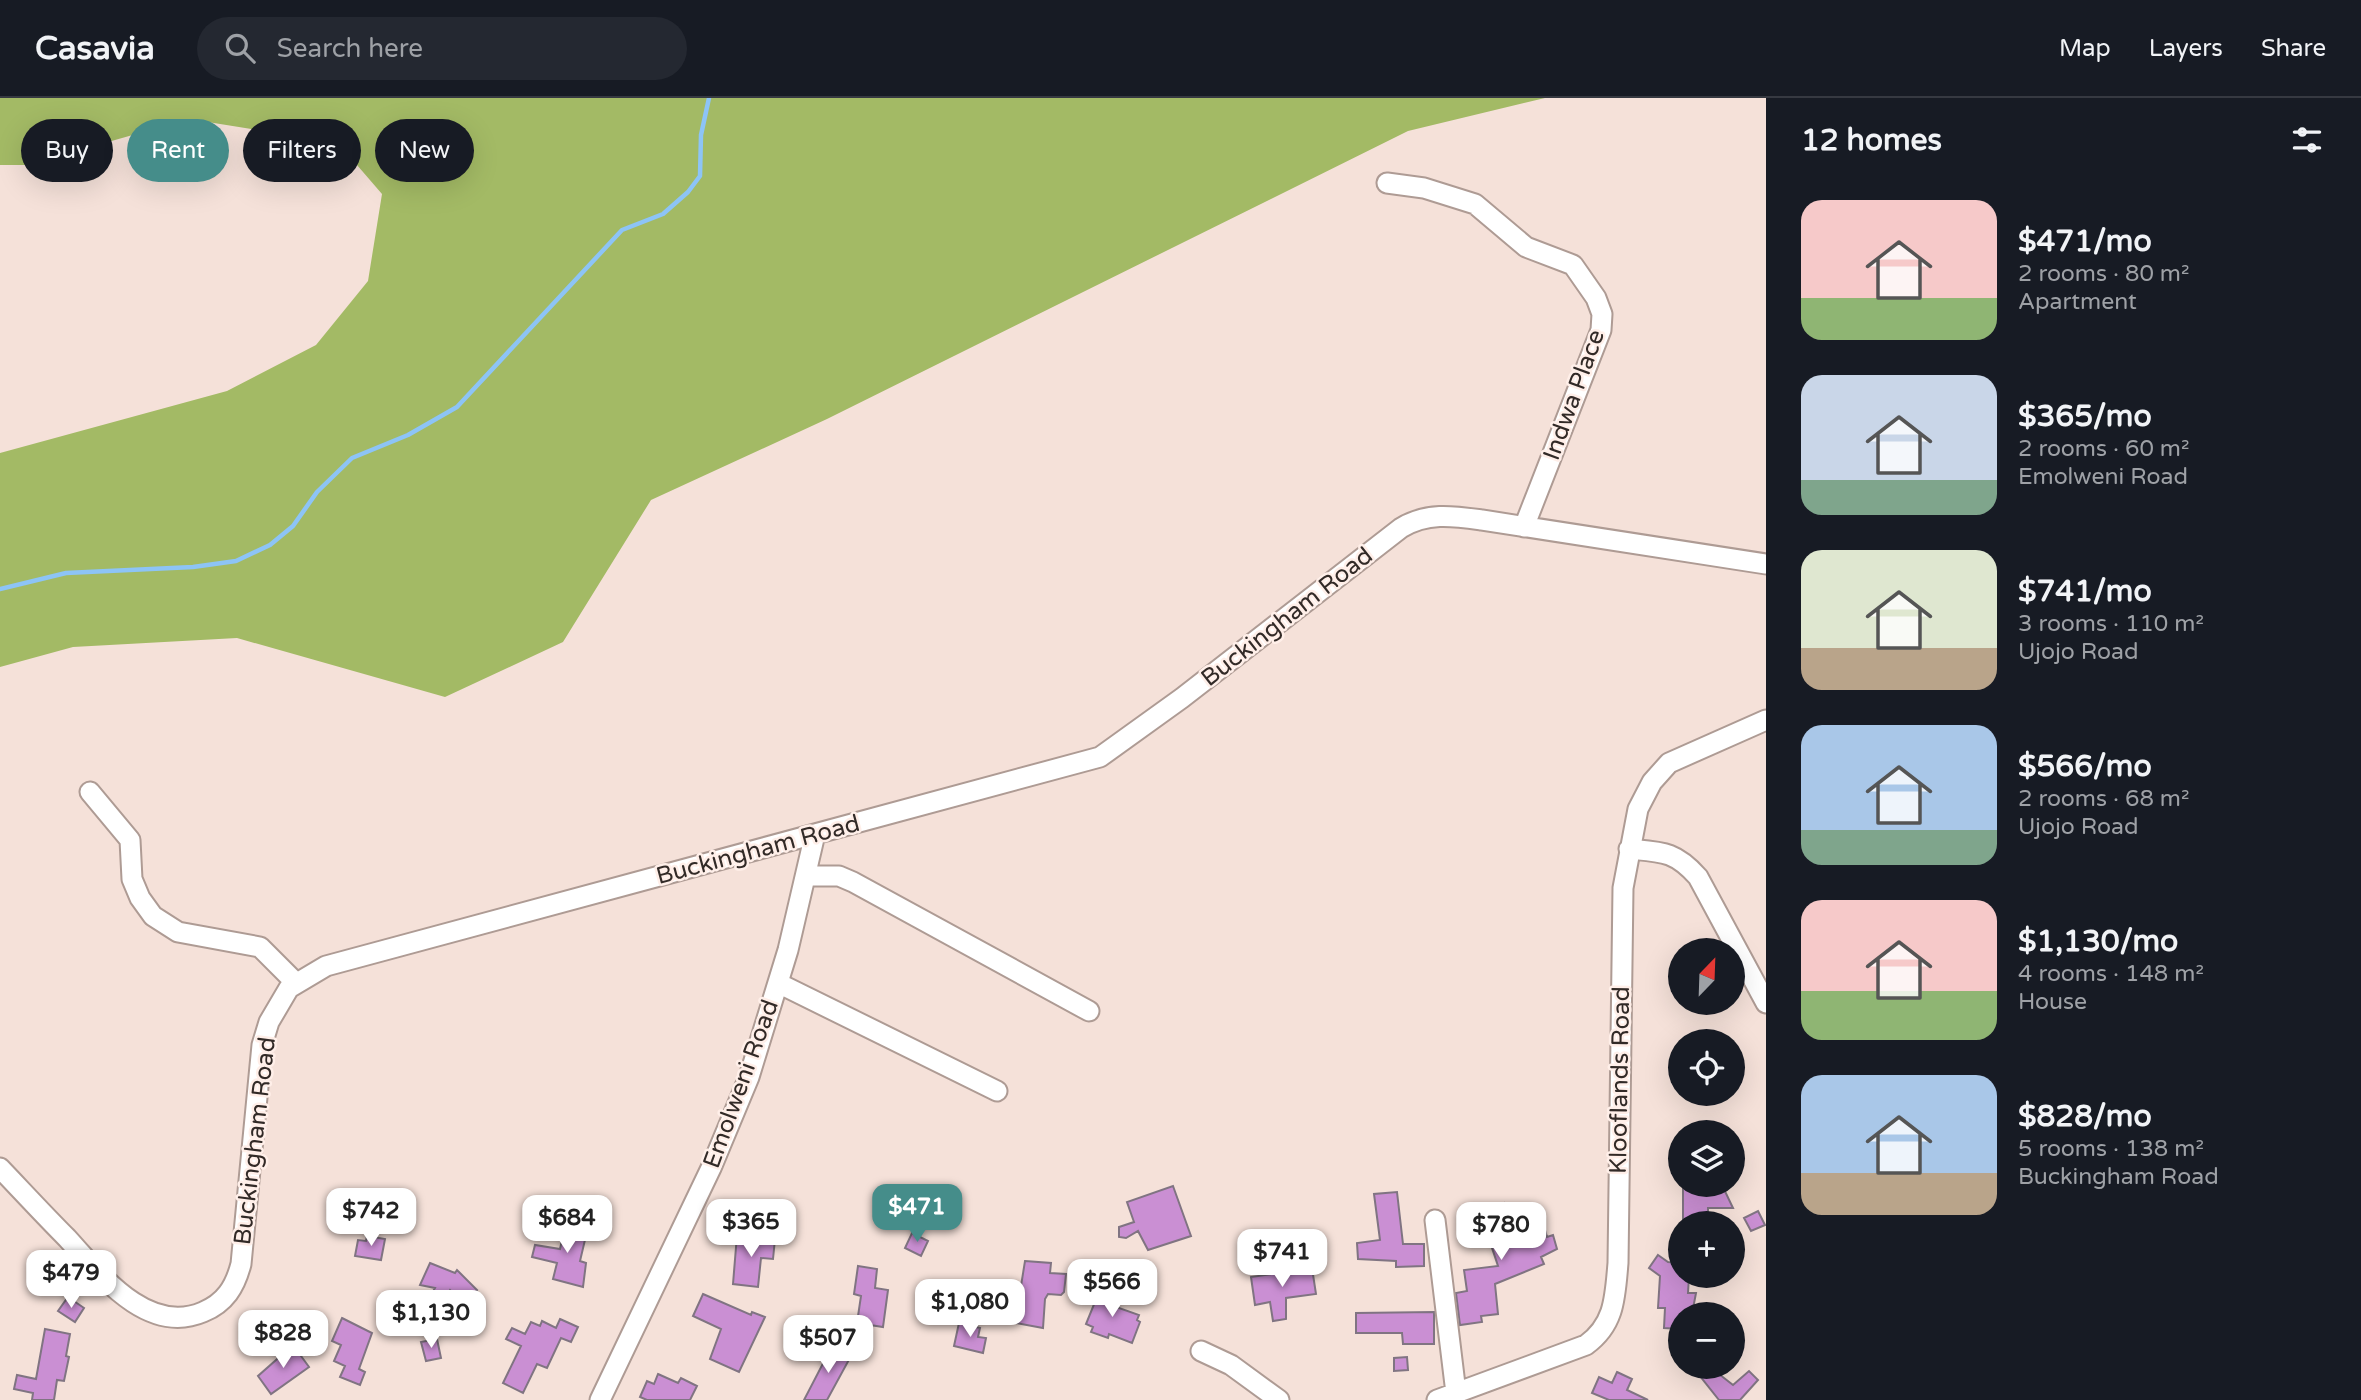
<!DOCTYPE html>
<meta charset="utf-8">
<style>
:root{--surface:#171b24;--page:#242831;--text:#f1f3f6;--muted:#9ea1a6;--line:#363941;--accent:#458d8a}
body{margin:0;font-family:"Varela Round",sans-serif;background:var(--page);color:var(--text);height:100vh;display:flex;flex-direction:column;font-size:26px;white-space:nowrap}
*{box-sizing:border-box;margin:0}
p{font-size:23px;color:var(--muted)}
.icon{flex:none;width:38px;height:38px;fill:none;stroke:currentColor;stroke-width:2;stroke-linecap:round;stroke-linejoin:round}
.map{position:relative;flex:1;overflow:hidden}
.side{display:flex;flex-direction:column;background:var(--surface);width:595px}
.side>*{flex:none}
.hud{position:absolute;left:21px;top:21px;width:665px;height:63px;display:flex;gap:14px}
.needle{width:46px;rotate:23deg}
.tools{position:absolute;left:1668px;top:840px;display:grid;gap:14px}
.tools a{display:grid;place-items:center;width:77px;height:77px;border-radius:50%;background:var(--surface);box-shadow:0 7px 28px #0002;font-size:35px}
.price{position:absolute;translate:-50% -60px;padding:0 16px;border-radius:14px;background:#fff;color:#222;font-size:23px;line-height:46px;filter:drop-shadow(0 2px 4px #0008)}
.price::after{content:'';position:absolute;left:50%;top:42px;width:21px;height:16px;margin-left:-10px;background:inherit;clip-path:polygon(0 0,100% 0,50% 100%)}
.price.selected{background:var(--accent);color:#fff}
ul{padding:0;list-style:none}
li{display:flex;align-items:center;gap:21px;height:175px;padding:0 35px}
li span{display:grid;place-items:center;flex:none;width:196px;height:140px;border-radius:21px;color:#555}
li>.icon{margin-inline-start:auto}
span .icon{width:84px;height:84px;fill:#fffc;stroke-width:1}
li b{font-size:30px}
h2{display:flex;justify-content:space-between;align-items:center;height:84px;padding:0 35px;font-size:30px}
.tag{padding:0 24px;border-radius:32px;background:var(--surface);box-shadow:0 7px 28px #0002;font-size:24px;line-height:63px}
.tag.selected{background:var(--accent);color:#fff}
header{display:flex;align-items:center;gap:42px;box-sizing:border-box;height:98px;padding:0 35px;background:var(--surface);border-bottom:2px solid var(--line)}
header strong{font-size:33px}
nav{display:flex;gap:38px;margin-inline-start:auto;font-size:24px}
.search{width:490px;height:63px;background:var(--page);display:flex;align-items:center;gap:18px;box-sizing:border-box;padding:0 24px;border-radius:38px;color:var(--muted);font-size:26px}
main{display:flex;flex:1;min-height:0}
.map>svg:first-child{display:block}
.forest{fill:#a3ba65}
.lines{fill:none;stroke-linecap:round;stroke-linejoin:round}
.stream{stroke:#8dc4f6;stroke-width:4.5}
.building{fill:#ca8fd3;stroke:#807482;stroke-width:2}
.minor-casing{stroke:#ae9b94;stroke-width:23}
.minor{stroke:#fff;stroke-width:19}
.labels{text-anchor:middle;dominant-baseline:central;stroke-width:5;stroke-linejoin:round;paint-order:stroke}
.street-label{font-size:24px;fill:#322a27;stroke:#ffefe9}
</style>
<header>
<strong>Casavia</strong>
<div class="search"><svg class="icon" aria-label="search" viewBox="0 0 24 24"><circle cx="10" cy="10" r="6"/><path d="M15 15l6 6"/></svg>Search here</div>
<nav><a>Map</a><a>Layers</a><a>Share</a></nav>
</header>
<main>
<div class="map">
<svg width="1766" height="1302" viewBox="0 0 1766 1302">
<rect width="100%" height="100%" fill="#f5e1d9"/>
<path class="forest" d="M 0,0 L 1545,0 L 1408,33 L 827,321 L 651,402 L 563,544 L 445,599 L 237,540 L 73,549 L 0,569 L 0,355 L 227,293 L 316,247 L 368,183 L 382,96 L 338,45 L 189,21 L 27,67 L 0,67 Z"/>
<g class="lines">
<path class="stream" d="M 0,491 L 66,475 L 193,469 L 236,463 L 270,447 L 293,428 L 317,394 L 352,360 L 408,337 L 457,309 L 622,132 L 663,116 L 688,94 L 700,78 L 701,37 L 709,0"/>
</g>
<path class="building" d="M 1683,1087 L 1722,1087 L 1733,1110 L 1708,1110 L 1708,1125 L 1683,1125 Z
M 1173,1088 L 1191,1138 L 1148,1152 L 1138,1133 L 1126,1140 L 1119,1139 L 1119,1129 L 1134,1124 L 1127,1104 Z
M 1397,1094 L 1403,1146 L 1424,1146 L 1424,1168 L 1396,1169 L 1396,1163 L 1358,1161 L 1357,1145 L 1380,1142 L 1374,1096 Z
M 1504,1105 L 1514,1135 L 1543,1125 L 1547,1139 L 1553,1137 L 1557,1151 L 1541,1159 L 1544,1166 L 1495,1186 L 1498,1216 L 1481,1218 L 1482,1224 L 1460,1227 L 1456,1195 L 1467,1193 L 1464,1172 L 1498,1168 L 1486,1132 L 1481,1133 L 1475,1114 Z
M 1758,1113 L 1765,1127 L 1751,1133 L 1744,1120 Z
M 566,1124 L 588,1129 L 580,1163 L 586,1165 L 583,1189 L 553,1181 L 557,1165 L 532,1159 L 535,1147 L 560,1151 Z
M 912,1135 L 928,1143 L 921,1158 L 905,1150 Z
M 737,1137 L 775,1141 L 773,1161 L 761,1160 L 758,1189 L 733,1186 Z
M 367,1138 L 385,1141 L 381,1162 L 355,1158 L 358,1142 L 366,1143 Z
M 1658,1157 L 1668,1164 L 1680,1165 L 1680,1178 L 1689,1178 L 1688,1195 L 1696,1195 L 1692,1216 L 1680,1216 L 1680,1231 L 1664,1230 L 1665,1210 L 1658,1210 L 1660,1178 L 1649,1170 Z
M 1025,1163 L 1051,1165 L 1050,1175 L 1066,1176 L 1064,1194 L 1061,1197 L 1048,1196 L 1045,1201 L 1043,1230 L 1005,1223 L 1006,1212 L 1017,1213 Z
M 430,1165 L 455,1175 L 457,1172 L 477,1192 L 464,1206 L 450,1192 L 443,1202 L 432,1195 L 435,1190 L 420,1187 Z
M 858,1168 L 877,1171 L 875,1190 L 888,1192 L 883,1229 L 857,1225 L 861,1198 L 854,1196 Z
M 1312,1170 L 1316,1196 L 1286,1200 L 1286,1221 L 1273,1223 L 1270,1204 L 1255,1207 L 1251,1179 Z
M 1099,1194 L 1119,1202 L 1116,1209 L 1139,1217 L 1137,1222 L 1140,1224 L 1132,1245 L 1109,1236 L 1108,1240 L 1091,1234 L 1093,1229 L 1086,1226 Z
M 703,1196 L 751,1217 L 752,1214 L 765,1219 L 739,1274 L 710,1261 L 721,1231 L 693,1218 Z
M 68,1199 L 84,1210 L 75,1224 L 58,1213 Z
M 1434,1214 L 1434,1246 L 1403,1246 L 1402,1235 L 1356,1235 L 1356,1215 Z
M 342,1220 L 372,1235 L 359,1271 L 365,1274 L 360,1287 L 340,1279 L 345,1268 L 334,1263 L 341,1247 L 332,1243 Z
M 560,1221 L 578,1229 L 571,1244 L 561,1240 L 547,1270 L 537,1266 L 523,1295 L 503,1285 L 521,1248 L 506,1241 L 512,1230 L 525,1236 L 531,1224 L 540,1228 L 542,1223 L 556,1230 Z
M 959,1225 L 980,1230 L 978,1239 L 986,1240 L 983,1255 L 954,1248 Z
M 45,1231 L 70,1236 L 66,1258 L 69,1259 L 64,1283 L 57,1282 L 54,1302 L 32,1302 L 33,1295 L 14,1291 L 17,1277 L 36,1281 Z
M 437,1241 L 441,1260 L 426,1263 L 421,1244 Z
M 293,1247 L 309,1269 L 271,1296 L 258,1278 Z
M 832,1248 L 851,1258 L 827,1302 L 804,1302 Z
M 1407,1259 L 1408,1272 L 1394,1273 L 1394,1260 Z
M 1710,1269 L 1733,1287 L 1749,1273 L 1758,1282 L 1740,1302 L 1719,1302 L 1700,1278 Z
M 1617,1274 L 1632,1281 L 1627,1292 L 1648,1302 L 1609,1302 L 1592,1295 L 1599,1279 L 1612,1285 Z
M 658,1276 L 678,1285 L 681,1280 L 697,1288 L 690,1302 L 647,1302 L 640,1299 L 647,1283 L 654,1286 Z"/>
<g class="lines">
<defs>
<path id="minor" d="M 1387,85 L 1424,90 L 1475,106 L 1526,149 L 1573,167 L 1596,200 L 1602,216 L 1601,232 L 1524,429
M 90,694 L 130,742 L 132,781 L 140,800 L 153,818 L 178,834 L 260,849 L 296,885
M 1629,751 C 1662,754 1675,753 1698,779 L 1766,905
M 807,778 L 839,778 L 853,784 L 1089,913
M 778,885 L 997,993
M 0,1070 C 22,1093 44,1117 67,1140 C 100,1176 147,1238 203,1214 C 225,1205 235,1189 241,1166 L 262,947 L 269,924 L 289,890 L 326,868 L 1100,659 L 1182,600 L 1401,430 C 1427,414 1453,418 1482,422 L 1766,466
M 1435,1122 L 1456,1295
M 1201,1253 L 1231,1267 L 1279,1302
M 600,1302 L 711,1070 L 749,979 L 788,852 L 815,736
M 1437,1302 L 1586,1247 C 1615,1226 1615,1199 1618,1165 L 1623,790 L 1638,711 L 1652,684 L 1669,665 L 1766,622"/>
</defs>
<use href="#minor" class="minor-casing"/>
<use href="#minor" class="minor"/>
</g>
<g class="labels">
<g class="street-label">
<text transform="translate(1574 297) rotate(-70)">Indwa Place</text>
<text transform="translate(1287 519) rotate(-38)">Buckingham Road</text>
<text transform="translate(758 752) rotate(-15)">Buckingham Road</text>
<text transform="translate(1620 982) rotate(-89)">Klooflands Road</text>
<text transform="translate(741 986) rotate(-70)">Emolweni Road</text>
<text transform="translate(255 1043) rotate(-83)">Buckingham Road</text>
</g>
</g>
</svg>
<div class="tools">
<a><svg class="needle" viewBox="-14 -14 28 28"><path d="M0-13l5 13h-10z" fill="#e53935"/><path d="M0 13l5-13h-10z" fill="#9ea1a6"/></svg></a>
<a><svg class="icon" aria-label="locate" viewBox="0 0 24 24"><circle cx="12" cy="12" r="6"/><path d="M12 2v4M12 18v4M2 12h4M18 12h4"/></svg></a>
<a><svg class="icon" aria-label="layers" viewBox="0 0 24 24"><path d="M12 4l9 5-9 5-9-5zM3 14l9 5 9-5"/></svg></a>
<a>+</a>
<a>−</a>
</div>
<b class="price selected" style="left:917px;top:1146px">$471</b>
<b class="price" style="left:371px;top:1150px">$742</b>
<b class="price" style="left:567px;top:1157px">$684</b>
<b class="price" style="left:751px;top:1161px">$365</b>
<b class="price" style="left:1501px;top:1164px">$780</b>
<b class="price" style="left:1282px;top:1191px">$741</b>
<b class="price" style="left:71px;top:1212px">$479</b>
<b class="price" style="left:1112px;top:1221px">$566</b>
<b class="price" style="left:970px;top:1241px">$1,080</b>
<b class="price" style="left:431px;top:1252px">$1,130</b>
<b class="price" style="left:283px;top:1272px">$828</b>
<b class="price" style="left:828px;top:1277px">$507</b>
<div class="hud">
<a class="tag">Buy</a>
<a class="tag selected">Rent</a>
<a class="tag">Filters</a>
<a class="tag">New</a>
</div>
</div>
<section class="side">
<h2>12 homes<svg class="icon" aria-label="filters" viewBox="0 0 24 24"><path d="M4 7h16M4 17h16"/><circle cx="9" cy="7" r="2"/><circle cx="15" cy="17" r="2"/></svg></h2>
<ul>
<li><span style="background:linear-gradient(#f6c9c9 70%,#8fb573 0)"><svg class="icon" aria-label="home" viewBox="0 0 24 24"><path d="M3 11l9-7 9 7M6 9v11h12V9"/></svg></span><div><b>$471/mo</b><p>2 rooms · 80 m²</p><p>Apartment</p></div></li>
<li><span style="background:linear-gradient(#c9d6e8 75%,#7fa58c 0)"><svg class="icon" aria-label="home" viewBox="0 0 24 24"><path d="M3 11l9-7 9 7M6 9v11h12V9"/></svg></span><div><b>$365/mo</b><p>2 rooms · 60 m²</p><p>Emolweni Road</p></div></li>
<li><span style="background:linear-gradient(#dfe7d0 70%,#b9a48a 0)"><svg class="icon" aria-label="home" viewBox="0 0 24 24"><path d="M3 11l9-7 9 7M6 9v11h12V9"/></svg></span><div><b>$741/mo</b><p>3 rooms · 110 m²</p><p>Ujojo Road</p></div></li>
<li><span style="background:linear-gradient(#a9c7e8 75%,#7fa58c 0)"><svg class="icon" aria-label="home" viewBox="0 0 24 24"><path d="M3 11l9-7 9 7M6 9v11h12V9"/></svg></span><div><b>$566/mo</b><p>2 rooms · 68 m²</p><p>Ujojo Road</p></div></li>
<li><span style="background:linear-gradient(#f6c9c9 65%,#8fb573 0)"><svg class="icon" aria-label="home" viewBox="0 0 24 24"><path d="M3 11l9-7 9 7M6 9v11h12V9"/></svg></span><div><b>$1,130/mo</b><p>4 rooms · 148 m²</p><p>House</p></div></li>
<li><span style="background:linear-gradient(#a9c7e8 70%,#b9a48a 0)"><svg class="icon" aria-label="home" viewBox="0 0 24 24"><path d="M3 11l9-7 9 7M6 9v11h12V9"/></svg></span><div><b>$828/mo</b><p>5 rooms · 138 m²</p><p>Buckingham Road</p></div></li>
</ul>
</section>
</main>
